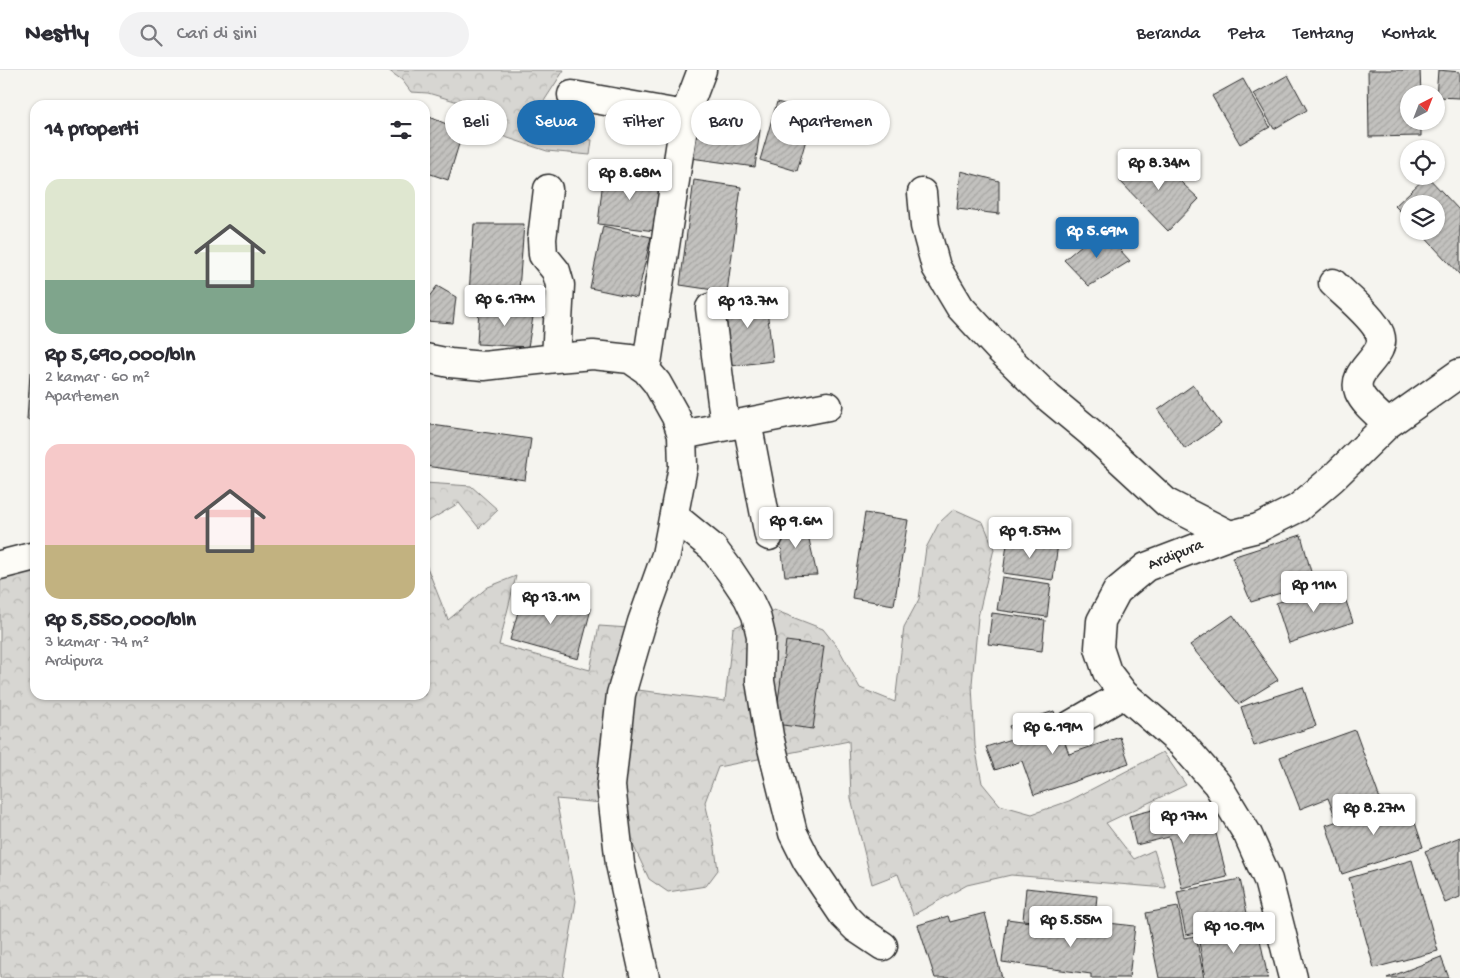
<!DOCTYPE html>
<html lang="id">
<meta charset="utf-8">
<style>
:root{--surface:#fff;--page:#f2f2f3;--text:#2b2b33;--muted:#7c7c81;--line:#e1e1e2;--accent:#1f6fb2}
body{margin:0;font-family:"Gochi Hand",sans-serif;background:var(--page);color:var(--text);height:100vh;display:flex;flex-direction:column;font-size:19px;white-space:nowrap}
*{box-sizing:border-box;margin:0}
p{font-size:16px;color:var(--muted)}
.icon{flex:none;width:28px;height:28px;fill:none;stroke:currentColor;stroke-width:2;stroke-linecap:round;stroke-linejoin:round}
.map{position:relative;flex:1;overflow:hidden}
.side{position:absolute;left:30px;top:30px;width:400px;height:600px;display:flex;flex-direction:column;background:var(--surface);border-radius:15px;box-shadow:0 1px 4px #0004}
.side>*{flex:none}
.top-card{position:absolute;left:445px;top:30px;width:475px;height:45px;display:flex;gap:10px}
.needle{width:32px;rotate:42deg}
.buttons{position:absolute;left:1400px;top:15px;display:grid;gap:10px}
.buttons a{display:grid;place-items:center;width:45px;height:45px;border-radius:50%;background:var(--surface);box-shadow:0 1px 4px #0004;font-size:25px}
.price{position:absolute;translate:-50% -42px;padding:0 11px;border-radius:5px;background:#fff;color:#222;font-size:16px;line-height:32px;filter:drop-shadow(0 1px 2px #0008)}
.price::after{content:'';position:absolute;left:50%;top:30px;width:15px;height:11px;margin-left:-8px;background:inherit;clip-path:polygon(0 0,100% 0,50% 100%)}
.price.selected{background:var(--accent);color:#fff}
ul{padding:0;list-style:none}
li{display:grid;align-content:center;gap:10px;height:265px;padding:0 15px}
li span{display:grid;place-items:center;height:155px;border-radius:15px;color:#555}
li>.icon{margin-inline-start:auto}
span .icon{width:90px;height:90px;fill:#fffc;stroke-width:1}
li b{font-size:21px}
h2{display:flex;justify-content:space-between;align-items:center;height:60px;padding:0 15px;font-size:21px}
.pill{padding:0 18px;border-radius:22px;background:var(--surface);box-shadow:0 1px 4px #0004;font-size:18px;line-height:45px}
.pill.selected{background:var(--accent);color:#fff}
header{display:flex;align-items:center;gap:30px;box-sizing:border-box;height:70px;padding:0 25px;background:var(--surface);border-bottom:1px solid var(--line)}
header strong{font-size:24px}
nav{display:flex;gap:28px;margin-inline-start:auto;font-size:18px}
.search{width:350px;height:45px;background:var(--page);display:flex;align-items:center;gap:12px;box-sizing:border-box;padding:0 18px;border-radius:28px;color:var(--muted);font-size:19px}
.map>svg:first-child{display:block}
.forest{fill:url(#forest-crowns);stroke:#81807e}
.building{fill:url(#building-hatch);stroke:#2b2b2b}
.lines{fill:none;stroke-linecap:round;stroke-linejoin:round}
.minor-casing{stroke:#2b2b2b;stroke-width:31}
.minor{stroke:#fdfcf7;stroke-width:28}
.labels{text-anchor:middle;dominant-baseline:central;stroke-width:4;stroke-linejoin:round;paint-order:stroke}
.street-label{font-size:16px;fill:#2b2b2b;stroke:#fdfcf7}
</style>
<header>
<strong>Nestly</strong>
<div class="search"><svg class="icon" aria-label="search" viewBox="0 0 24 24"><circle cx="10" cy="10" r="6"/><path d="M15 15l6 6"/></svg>Cari di sini</div>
<nav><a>Beranda</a><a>Peta</a><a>Tentang</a><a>Kontak</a></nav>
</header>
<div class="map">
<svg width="1460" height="908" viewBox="0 0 1460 908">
<defs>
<pattern id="forest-crowns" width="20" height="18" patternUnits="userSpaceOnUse" patternTransform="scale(1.25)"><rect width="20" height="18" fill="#d7d6d2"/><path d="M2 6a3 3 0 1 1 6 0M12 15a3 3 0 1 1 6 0" fill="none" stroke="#b9b8b4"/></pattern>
<pattern id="building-hatch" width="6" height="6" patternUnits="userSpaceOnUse" patternTransform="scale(1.25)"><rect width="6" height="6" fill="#c2c1be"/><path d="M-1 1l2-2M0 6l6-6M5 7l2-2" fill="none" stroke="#a7a6a3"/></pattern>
</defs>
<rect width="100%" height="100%" fill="#f5f4ef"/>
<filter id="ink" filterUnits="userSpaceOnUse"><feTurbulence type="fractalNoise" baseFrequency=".02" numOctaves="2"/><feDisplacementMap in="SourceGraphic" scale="10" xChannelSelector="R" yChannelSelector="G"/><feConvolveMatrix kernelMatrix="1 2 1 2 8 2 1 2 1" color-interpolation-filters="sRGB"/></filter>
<g filter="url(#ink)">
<path class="forest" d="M 388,0 L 564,0 L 544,31 L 549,48 L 558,64 L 592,70 L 590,85 L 547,81 L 478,58 L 475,37 L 428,23 L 411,22 L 402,10 Z
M 425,413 L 471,416 L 498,440 L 479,458 L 459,433 L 425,453 Z
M 954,439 L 983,452 L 994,479 L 978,547 L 972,614 L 975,676 L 982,713 L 1000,735 L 1032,744 L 1069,731 L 1163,682 L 1186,715 L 1106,753 L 1134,789 L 1154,780 L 1166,818 L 1011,805 L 967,815 L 913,845 L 898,804 L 872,814 L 851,728 L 849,671 L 718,697 L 705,732 L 714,771 L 718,800 L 706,816 L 668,822 L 649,809 L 614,734 L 556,729 L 576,831 L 563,908 L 0,908 L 0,510 L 35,484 L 35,625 L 425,625 L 425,492 L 448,550 L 488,517 L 516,506 L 499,575 L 590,600 L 599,556 L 629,558 L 614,617 L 725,631 L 733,558 L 774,540 L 823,559 L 839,579 L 860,618 L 895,632 L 904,557 L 919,529 L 926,478 L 939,453 Z"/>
<path class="building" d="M 1368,0 L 1420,0 L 1421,24 L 1409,24 L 1409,51 L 1421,51 L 1421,66 L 1369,67 Z
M 1438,0 L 1460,2 L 1460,28 L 1436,27 Z
M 1288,5 L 1307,40 L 1274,59 L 1254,24 Z
M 1243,9 L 1270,57 L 1240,74 L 1212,26 Z
M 777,32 L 814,42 L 797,101 L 760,90 Z
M 425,45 L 463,61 L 448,110 L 425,102 Z
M 697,50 L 760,60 L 755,97 L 691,88 Z
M 1149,82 L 1199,129 L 1168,161 L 1120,111 Z
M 604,101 L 661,108 L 655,161 L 598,154 Z
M 961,101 L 999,111 L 999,144 L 957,139 Z
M 1427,106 L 1460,141 L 1460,205 L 1419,161 L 1436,161 L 1436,134 L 1409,134 L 1409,150 L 1395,136 Z
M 694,110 L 741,117 L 727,222 L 680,215 Z
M 474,154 L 524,154 L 518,233 L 469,223 Z
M 603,156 L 651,167 L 637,228 L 590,218 Z
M 1101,159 L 1130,191 L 1089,216 L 1064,190 Z
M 437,216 L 456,227 L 453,253 L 425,251 L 425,232 Z
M 765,222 L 773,291 L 731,296 L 724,226 Z
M 479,238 L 534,241 L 528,277 L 477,274 Z
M 30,303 L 35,303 L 35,351 L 27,350 Z
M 1193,315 L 1221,354 L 1185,379 L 1158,340 Z
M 425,354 L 531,369 L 525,410 L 425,396 Z
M 865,443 L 908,450 L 894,535 L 852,528 Z
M 804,447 L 817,505 L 785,506 L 778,453 Z
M 1301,465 L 1314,513 L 1251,532 L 1232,487 Z
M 1008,467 L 1058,474 L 1053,510 L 1003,503 Z
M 1002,507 L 1051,514 L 1047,547 L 997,540 Z
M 1340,513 L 1353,552 L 1289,573 L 1276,533 Z
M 524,521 L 591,539 L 578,589 L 510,570 Z
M 992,543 L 1045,550 L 1042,581 L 988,574 Z
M 1233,545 L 1278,610 L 1239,634 L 1190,575 Z
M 786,571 L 824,576 L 813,659 L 775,654 Z
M 1303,617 L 1316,656 L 1254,676 L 1241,637 Z
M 1054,641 L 1069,684 L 1120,667 L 1129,693 L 1034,725 L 1022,691 L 995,700 L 986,677 L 1014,668 L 1009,656 Z
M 1355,660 L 1380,729 L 1335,746 L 1328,728 L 1300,739 L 1280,687 Z
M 1407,728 L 1423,777 L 1342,804 L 1326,755 Z
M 1168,736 L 1173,754 L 1211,744 L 1227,807 L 1182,818 L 1169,767 L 1136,775 L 1129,746 Z
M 1460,767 L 1460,827 L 1445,833 L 1425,781 Z
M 1412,790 L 1438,881 L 1374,898 L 1349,808 Z
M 1240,809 L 1249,853 L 1186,865 L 1177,822 Z
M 1026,818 L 1097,826 L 1094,858 L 1023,850 Z
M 1178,837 L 1184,868 L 1196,866 L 1204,908 L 1159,908 L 1146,843 Z
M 985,843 L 1002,908 L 935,908 L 918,855 L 948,846 L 950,852 Z
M 1007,849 L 1097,861 L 1099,852 L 1135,856 L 1129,908 L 1091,908 L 1091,904 L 1002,892 Z
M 1257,855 L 1268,908 L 1206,908 L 1198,867 Z
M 1441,887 L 1449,908 L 1387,908 Z"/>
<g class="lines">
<defs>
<path id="minor" d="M 572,25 L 685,45
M 548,119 L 542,169 L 543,185 L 556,201 L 560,215 L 556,288
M 922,123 L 925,156 L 936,197 L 960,237 L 1000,280 L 1049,328 L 1090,362 L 1167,433 L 1230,465
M 1333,213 C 1345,225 1374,248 1380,264 C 1388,287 1350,299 1359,322 C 1364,334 1379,345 1388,354
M 710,238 L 725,356
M 425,288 L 450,293 L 484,296 L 556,288 L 593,285 L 630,289 L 646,300 L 657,313 L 676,347 L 682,365 L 683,397 L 666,485 L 642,552 L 621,624 L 611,716 L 620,794 L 645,908
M 646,300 L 685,45 L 702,0
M 747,352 L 769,466
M 682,365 L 828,336
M 674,446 L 712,477 L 730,501 L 748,528 L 756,545 L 761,566 L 760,611 L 769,666 L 793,763 L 807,791 L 844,846 L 856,858 L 883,876
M 0,495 L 35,486
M 1069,656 L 1124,624
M 1293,908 L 1268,810 L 1248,765 L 1217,714 L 1182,674 L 1124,624 L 1107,602 L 1099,578 L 1101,551 L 1117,521 L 1146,497 L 1230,465 L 1258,458 L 1298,438 L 1333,408 L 1388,354 L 1460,303"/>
</defs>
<use href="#minor" class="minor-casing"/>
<use href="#minor" class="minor"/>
</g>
</g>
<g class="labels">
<g class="street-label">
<text transform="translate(1176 486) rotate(-22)">Ardipura</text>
</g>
</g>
</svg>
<div class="buttons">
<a><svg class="needle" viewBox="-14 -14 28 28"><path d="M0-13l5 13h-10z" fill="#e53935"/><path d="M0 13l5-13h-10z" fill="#7c7c81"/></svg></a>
<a><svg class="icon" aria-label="locate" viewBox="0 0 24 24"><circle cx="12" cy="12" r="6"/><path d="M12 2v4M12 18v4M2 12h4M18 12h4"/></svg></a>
<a><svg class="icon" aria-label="layers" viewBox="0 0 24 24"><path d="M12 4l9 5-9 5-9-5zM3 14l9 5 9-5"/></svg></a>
</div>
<b class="price" style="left:1159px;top:121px">Rp 8.34M</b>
<b class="price" style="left:630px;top:131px">Rp 8.68M</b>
<b class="price selected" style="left:1097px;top:189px">Rp 5.69M</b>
<b class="price" style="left:505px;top:257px">Rp 6.17M</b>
<b class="price" style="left:748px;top:259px">Rp 13.7M</b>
<b class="price" style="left:796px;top:479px">Rp 9.6M</b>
<b class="price" style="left:1030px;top:489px">Rp 9.57M</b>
<b class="price" style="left:1314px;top:543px">Rp 11M</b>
<b class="price" style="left:551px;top:555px">Rp 13.1M</b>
<b class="price" style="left:1053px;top:685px">Rp 6.19M</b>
<b class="price" style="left:1374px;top:766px">Rp 8.27M</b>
<b class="price" style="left:1184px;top:774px">Rp 17M</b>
<b class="price" style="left:1071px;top:878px">Rp 5.55M</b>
<b class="price" style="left:1234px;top:884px">Rp 10.9M</b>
<div class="top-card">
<a class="pill">Beli</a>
<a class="pill selected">Sewa</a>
<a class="pill">Filter</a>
<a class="pill">Baru</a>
<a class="pill">Apartemen</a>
</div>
<section class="side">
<h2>14 properti<svg class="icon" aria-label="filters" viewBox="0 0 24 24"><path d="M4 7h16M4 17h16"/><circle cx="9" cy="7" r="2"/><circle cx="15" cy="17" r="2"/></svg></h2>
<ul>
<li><span style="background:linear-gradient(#dfe7d0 65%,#7fa58c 0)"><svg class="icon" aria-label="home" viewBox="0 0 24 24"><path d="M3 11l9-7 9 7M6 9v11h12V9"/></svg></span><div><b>Rp 5,690,000/bln</b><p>2 kamar · 60 m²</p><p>Apartemen</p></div></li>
<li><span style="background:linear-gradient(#f6c9c9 65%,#c2b280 0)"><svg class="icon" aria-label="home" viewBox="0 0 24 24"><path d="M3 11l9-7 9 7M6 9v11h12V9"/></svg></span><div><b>Rp 5,550,000/bln</b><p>3 kamar · 74 m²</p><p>Ardipura</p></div></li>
</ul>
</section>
</div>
